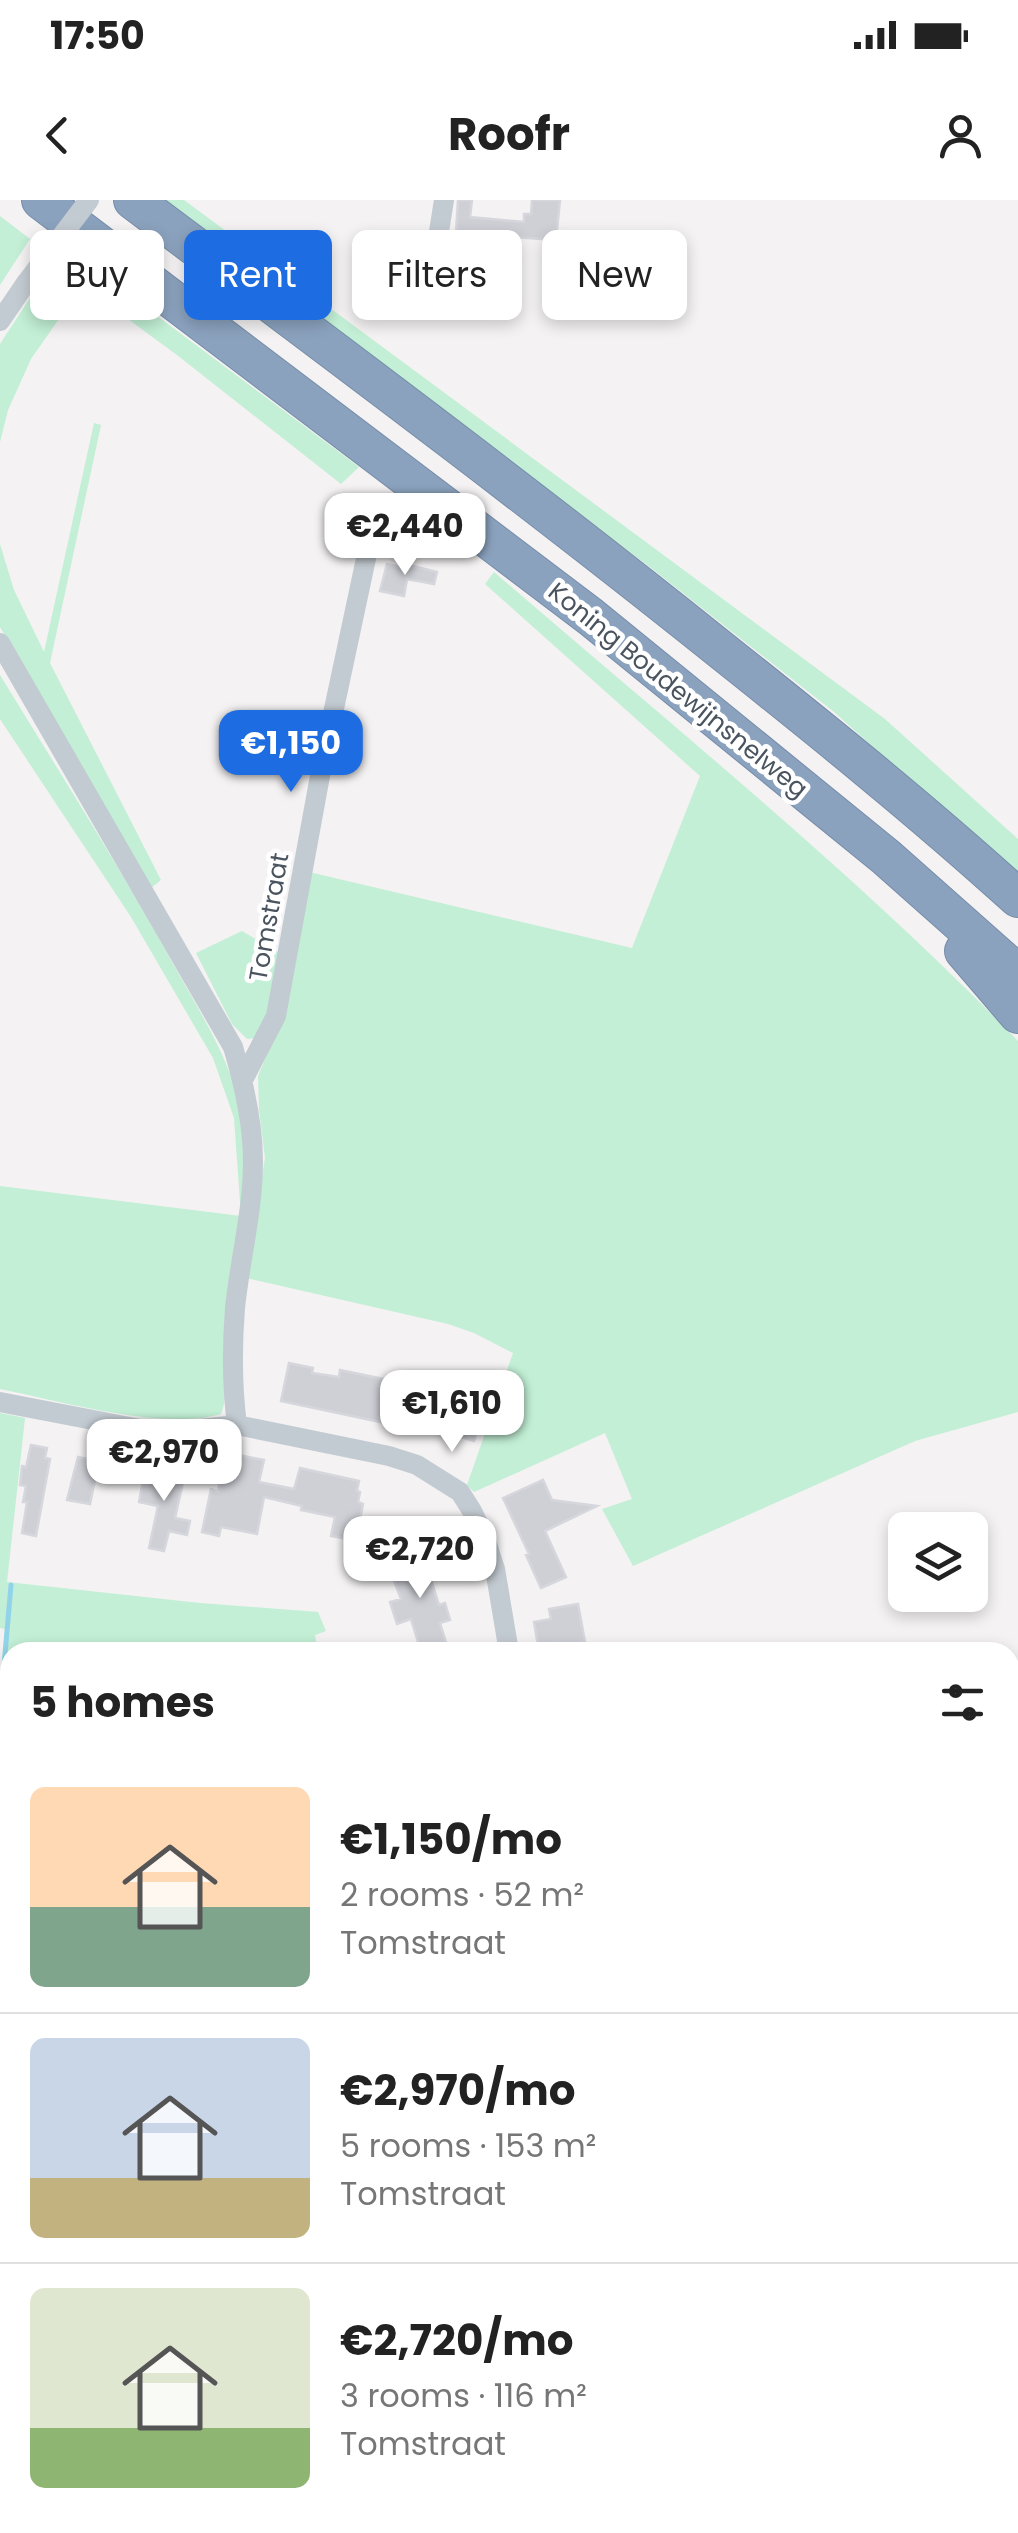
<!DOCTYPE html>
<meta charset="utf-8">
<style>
:root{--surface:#fff;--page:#f6f6f6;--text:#222;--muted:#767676;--line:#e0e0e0;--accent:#1e6ce1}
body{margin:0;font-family:Poppins,sans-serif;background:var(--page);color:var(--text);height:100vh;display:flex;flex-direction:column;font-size:38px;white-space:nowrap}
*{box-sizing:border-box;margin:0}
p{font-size:32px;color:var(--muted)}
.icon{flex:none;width:55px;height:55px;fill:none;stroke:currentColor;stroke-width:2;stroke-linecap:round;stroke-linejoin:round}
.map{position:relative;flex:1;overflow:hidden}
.details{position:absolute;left:0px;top:1442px;width:1020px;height:892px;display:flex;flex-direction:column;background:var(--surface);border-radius:30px 30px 0 0;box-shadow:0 5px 15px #0003}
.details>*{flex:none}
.guide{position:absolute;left:30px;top:30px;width:960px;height:90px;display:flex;gap:20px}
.buttons{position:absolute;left:888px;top:1312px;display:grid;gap:20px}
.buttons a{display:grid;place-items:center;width:100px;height:100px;border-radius:15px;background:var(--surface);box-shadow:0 5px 15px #0003;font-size:50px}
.price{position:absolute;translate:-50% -85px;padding:0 22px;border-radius:20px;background:#fff;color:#222;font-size:32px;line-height:65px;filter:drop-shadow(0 2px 5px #0008)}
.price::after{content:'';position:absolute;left:50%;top:60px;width:30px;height:22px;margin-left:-15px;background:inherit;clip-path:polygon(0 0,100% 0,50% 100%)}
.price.current{background:var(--accent);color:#fff}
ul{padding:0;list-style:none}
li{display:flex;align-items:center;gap:30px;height:250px;padding:0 30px}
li+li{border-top:2px solid var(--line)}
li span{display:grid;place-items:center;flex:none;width:280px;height:200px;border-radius:15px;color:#555}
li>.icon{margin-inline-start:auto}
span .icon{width:120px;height:120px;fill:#fffc;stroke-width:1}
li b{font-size:42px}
h2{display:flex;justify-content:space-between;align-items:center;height:120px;padding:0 30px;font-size:42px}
.tag{padding:0 35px;border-radius:15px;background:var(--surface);box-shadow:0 5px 15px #0003;font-size:35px;line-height:90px}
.tag.current{background:var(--accent);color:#fff}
.status{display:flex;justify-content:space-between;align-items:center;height:70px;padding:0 50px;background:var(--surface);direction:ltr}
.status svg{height:28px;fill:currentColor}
header{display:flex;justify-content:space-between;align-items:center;height:130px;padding:0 30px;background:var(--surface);font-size:45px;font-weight:700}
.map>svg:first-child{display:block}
.green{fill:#c2efd5}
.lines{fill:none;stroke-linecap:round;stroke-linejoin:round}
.stream{stroke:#91d4ea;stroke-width:5}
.building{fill:#cfd0d6;stroke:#d6d7dd;stroke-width:2.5}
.highway-casing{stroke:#768daa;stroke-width:40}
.path{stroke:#7bcca7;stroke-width:2.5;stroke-dasharray:8 5;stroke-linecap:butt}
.street{stroke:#c3cbd2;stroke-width:20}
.highway{stroke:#8ba2be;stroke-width:38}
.street-bridge{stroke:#c3cbd2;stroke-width:20}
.labels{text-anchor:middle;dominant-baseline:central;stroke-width:9;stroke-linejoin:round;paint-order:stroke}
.street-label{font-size:25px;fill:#4a545f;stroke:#fff}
</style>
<div class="status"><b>17:50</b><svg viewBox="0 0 49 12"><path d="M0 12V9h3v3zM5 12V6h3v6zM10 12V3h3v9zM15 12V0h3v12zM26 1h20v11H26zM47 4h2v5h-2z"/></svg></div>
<header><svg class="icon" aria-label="back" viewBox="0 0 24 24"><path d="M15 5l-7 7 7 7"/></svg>Roofr<svg class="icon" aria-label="person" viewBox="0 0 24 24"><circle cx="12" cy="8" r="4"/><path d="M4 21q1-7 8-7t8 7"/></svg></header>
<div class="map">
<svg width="1018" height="2333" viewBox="0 0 1018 2333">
<rect width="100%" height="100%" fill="#f4f2f2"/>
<path class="green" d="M 164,0 L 184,0 L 885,519 L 1018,639 L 1018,677 L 834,512 L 651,368 Z
M 0,16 L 30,39 L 0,85 Z
M 68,49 L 77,56 L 359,267 L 341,284 L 177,155 L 76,81 L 68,106 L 31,159 L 8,210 L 0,242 L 0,144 L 37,87 Z
M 94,223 L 101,225 L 50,463 L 161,680 L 151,688 L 0,427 L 0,344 L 14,390 L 44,452 Z
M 494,372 C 671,525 855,673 1018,841 L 1018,1212 L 915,1241 L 633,1366 L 602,1309 L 632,1299 L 605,1233 L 474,1292 L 467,1285 L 513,1153 L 474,1133 L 448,1124 L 246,1078 L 265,958 L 259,910 L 258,876 L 282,819 L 309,672 L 632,748 L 700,576 L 485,384 Z
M 0,475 C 58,570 118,664 172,762 C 203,818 242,876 246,943 C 249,991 233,1038 229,1086 C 228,1106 225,1126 225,1147 C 224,1169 229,1194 221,1214 C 162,1231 61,1201 0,1189 L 0,986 L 241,1016 L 234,918 L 213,858 L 131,717 L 0,519 Z
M 242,731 L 281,754 L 272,807 L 256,838 L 247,839 L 232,824 L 196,753 Z
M 0,1213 L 25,1218 L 7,1382 L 200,1403 L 318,1412 L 326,1431 L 315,1435 L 318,1452 L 10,1452 L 10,1562 L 0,1556 L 0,1489 L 5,1429 L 0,1428 Z
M 1018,1587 L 1018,1902 L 1010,1904 L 1010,1589 Z
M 0,1909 L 10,1915 L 10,2199 L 0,2185 Z
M 10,2304 L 10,2325 L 290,2325 L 278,2333 L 5,2333 L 0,2322 L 0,2312 Z
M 762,2325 L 942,2325 L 944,2333 L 752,2333 Z"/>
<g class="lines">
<path class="stream" d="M 0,1512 L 11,1385
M 0,1554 L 10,1561
M 0,1911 L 10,1917"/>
</g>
<path class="building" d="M 458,0 L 472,0 L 470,17 L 524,22 L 524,14 L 531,14 L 532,0 L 560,0 L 556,40 L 456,33 Z
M 387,364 L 408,369 L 409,365 L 437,372 L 434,384 L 407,379 L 404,396 L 380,391 Z
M 289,1163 L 313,1168 L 312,1173 L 339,1177 L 340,1170 L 447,1192 L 449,1188 L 488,1202 L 474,1241 L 420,1224 L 418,1230 L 281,1201 Z
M 31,1245 L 47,1248 L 45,1258 L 50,1259 L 36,1336 L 22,1333 L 27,1302 L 23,1302 L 26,1286 L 20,1285 L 22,1266 L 26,1267 Z
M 229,1253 L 264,1260 L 259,1282 L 294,1289 L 300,1268 L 359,1281 L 357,1291 L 360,1292 L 358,1302 L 363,1304 L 358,1329 L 355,1329 L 353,1340 L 331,1336 L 335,1317 L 301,1310 L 302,1306 L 264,1297 L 257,1334 L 221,1327 L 219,1336 L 202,1332 L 211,1289 L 218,1291 L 223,1262 L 226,1263 Z
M 78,1257 L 99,1261 L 90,1304 L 67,1300 Z
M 149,1266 L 182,1272 L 181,1282 L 183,1282 L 175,1318 L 190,1321 L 187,1335 L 169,1331 L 164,1351 L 149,1348 L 158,1306 L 139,1302 L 144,1276 L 147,1276 Z
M 543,1280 L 552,1300 L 597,1306 L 545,1331 L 566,1377 L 541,1388 L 526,1355 L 529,1354 L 503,1298 Z
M 424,1347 L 435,1375 L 430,1377 L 439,1405 L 445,1403 L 450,1420 L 440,1423 L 449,1452 L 421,1452 L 411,1419 L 397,1424 L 390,1402 L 401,1399 L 393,1378 L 400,1376 L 393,1359 Z
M 578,1404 L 585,1442 L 555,1447 L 554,1443 L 538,1446 L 534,1422 L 551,1419 L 549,1409 Z"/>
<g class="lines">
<defs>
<path id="highway" d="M 41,0 L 591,417 L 886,657 L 1018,774
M 133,0 C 329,147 525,293 716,446 C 819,528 921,610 1018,698
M 964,751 L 1018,814"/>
</defs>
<use href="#highway" class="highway-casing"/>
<path class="path" d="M 0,1904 L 10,1909
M 330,2325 L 335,2333"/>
<path class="street" d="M 438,38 L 444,0
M 0,121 L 26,83
M 0,443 L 233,847 C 244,884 253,922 253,961 C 253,1011 240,1059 235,1108 C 232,1146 232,1187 237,1225
M 243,880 L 276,816 L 322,565 L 374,321
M 0,1202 L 140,1229 L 173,1232 L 237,1225 L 389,1256 L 417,1265 L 460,1292 L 472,1311 L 485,1338 L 495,1369 L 509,1452
M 1010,2046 L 1018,2044
M 1010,2112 L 1018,2126
M 556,2333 L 563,2325"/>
<use href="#highway" class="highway"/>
<path class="street-bridge" d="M 26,83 L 89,0"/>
</g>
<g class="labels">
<g class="street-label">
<text transform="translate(678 490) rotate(39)">Koning Boudewijnsnelweg</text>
<text transform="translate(269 717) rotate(-80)">Tomstraat</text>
</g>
</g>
</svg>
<div class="buttons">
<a><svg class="icon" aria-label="layers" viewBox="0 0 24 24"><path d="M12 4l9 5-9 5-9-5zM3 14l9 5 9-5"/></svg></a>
</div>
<b class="price" style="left:405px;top:378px">€2,440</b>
<b class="price current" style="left:291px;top:595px">€1,150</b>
<b class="price" style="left:452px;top:1255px">€1,610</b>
<b class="price" style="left:164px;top:1304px">€2,970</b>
<b class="price" style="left:420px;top:1401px">€2,720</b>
<div class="guide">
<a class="tag">Buy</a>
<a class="tag current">Rent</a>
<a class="tag">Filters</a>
<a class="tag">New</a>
</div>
<section class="details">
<h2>5 homes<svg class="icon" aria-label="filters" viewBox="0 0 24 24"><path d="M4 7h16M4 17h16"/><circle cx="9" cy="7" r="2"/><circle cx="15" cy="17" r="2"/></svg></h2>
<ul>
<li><span style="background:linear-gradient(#ffd9b3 60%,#7fa58c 0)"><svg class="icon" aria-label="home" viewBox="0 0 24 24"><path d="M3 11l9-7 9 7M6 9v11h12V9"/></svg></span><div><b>€1,150/mo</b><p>2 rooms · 52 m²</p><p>Tomstraat</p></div></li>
<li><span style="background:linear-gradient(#c9d6e8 70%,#c2b280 0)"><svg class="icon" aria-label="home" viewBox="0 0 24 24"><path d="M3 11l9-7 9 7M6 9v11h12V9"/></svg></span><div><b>€2,970/mo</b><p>5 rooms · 153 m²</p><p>Tomstraat</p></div></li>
<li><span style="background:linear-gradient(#dfe7d0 70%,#8fb573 0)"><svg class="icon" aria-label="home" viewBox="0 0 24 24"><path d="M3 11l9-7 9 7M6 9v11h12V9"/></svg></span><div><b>€2,720/mo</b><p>3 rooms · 116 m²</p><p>Tomstraat</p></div></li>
</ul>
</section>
</div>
